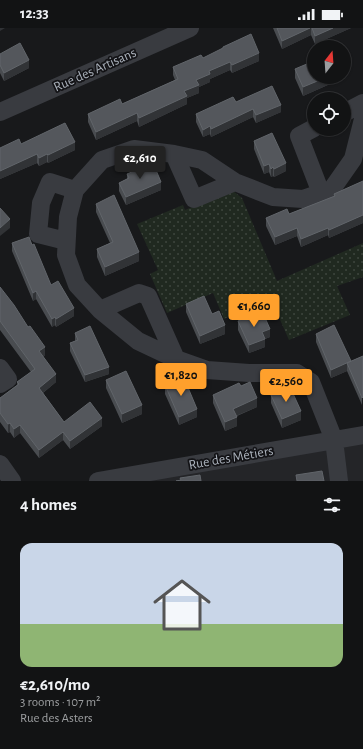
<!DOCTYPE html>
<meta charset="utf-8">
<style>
:root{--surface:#121314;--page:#1f2022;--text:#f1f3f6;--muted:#9c9ea0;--line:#313234;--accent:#ffa02c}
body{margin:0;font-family:"Alegreya Sans",sans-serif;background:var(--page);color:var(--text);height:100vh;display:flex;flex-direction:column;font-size:15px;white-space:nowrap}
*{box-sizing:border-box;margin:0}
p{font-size:13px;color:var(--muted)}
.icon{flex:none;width:22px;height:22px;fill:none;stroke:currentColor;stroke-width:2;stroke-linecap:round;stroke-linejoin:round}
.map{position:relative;height:453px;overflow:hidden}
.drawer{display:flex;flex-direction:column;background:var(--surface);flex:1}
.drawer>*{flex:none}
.needle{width:26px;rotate:17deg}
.tools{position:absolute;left:307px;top:12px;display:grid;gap:8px}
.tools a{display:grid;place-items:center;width:44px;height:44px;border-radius:50%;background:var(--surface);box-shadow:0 1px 3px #0004,0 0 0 1px var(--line);font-size:20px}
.price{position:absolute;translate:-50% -34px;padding:0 9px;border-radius:4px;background:var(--accent);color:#111;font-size:13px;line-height:26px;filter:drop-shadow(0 1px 2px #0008)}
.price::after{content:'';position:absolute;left:50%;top:24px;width:12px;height:9px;margin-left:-6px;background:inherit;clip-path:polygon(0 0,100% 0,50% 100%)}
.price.active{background:#222;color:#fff}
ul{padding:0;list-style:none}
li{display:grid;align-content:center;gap:8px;height:212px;padding:0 20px}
li span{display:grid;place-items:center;height:124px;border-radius:12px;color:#555}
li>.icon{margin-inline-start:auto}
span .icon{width:72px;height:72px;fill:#fffc;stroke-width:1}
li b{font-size:17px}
h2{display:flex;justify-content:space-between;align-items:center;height:48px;padding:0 20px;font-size:17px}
.status{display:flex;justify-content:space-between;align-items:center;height:28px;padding:0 20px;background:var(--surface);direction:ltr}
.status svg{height:11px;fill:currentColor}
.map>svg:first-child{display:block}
.built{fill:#242528}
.grass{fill:url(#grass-dots)}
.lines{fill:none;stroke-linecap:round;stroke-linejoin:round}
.minor{stroke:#393b40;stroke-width:18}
.wall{fill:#494c50}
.shaded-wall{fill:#313336}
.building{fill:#54575c;stroke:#61656a}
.labels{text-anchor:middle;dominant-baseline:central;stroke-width:3.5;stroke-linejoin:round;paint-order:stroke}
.street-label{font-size:14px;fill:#aab1bb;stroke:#131316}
</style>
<div class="status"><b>12:33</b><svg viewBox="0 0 49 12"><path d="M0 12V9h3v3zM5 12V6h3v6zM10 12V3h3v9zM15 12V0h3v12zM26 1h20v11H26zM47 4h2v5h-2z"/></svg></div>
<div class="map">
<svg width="363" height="453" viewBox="0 0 363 453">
<defs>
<pattern id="grass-dots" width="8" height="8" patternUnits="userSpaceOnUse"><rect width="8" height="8" fill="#202920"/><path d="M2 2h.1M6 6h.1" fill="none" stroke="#3e463e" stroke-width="1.8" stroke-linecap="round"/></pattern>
</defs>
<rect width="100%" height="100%" fill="#18191b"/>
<path class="built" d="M 363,407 L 363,453 L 98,453 Z"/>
<path class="grass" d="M 232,162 L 242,170 L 277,253 L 363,215 L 363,249 L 337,258 L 350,287 L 289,312 L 270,269 L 224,291 L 213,265 L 167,285 L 150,246 L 158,242 L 137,196 L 183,177 L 185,182 Z"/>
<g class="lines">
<path class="minor" d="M 0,84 L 190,0
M 344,85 L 363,75
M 314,100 L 299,108 L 321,165
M 174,126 L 194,171 L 235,154
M 66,213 L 38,206 L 41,175 L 50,154 L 75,162
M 100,282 L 139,265 L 148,268 L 176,331
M 0,340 L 8,351 L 0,356
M 0,436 L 12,453
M 98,453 L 363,407
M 339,453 L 334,412 L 311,354 L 297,345 L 249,345 L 207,342 L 176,331 L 138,313 L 100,282 L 77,257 L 66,227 L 68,189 L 75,162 L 102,132 L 134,121 L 174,126 L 202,132 L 235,154 L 273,169 L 303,171 L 332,161 L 353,131 L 363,91"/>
</g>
<path class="wall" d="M 273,0 L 351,0 L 315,16 L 311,7 L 282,21 Z
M 0,26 L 29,40 L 4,53 L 0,45 Z
M 203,30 L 259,33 L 232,45 L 230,42 L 210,51 L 210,54 L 199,59 L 199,65 L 187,70 L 187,76 L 139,99 L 137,93 L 96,112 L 88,94 L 88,86 L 122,76 L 175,52 L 173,47 L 173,39 Z
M 295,41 L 339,49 L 339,52 L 303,68 L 295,50 Z
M 236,74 L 281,84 L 256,95 L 253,89 L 211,109 L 210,106 L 203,109 L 196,94 L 196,86 Z
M 254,113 L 286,143 L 274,149 L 273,148 L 271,149 L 269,144 L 264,146 L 254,121 Z
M 21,116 L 75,122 L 48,135 L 47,134 L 39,138 L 37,135 L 0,151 L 0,120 Z
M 127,146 L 161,162 L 126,177 L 119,163 L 119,155 L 127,151 Z
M 363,153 L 363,195 L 329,210 L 328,207 L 301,219 L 297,208 L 275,217 L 266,198 L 266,190 L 289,186 L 334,168 L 334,166 Z
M 96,176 L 139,233 L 105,248 L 97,229 L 97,221 L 110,215 L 96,184 Z
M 12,215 L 51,257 L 74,288 L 56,299 L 55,297 L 52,299 L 36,271 L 33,273 L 12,223 Z
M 0,259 L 45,327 L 43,329 L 56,354 L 43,365 L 64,394 L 102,398 L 70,421 L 63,412 L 39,430 L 20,405 L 14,410 L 10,404 L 8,405 L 0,394 L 0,370 L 17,357 L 17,354 L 31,344 L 0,302 Z
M 186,276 L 212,286 L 225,306 L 200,316 L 186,284 Z
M 238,293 L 270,309 L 265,311 L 265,319 L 249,325 L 238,302 Z
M 75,305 L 109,346 L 85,354 L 70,323 L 70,315 L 75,313 Z
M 316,306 L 351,333 L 363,328 L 362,377 L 347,343 L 331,350 L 316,314 Z
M 106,352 L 142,386 L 122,395 L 106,360 Z
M 165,357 L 197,389 L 179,397 L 165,366 Z
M 213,367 L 257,379 L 237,388 L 237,398 L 225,403 L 213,375 Z
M 271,367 L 301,392 L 282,400 L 271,375 Z"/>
<path class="shaded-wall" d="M 0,0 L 5,0 L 0,3 Z
M 310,0 L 311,0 L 311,7 L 282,21 L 282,13 Z
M 333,0 L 351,0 L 315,16 L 315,8 Z
M 259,25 L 259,33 L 232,45 L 232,37 Z
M 29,32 L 29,40 L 4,53 L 4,45 Z
M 230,34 L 230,42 L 210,51 L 210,54 L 199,59 L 199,65 L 187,70 L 187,76 L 139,99 L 139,90 L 184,63 L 196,52 L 209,43 Z
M 327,49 L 339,49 L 339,52 L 303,68 L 303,59 Z
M 281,77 L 281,84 L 256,95 L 256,87 Z
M 253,81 L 253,89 L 211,109 L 211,101 Z
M 137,85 L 137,93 L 96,112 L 96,104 Z
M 210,98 L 210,106 L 203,109 L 203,102 Z
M 75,114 L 75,122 L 48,135 L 48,127 Z
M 37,126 L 37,135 L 0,151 L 0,143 Z
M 47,126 L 47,134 L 39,138 L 39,130 Z
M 286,135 L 286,143 L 274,149 L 274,141 Z
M 269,136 L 269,144 L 264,146 L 264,138 Z
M 273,139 L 273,148 L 271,149 L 271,141 Z
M 161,154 L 161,162 L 126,177 L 126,169 Z
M 363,187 L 363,195 L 329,210 L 329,202 Z
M 10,191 L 10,200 L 0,208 L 0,200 Z
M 297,200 L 297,208 L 275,217 L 275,209 Z
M 328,200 L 328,207 L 301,219 L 301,211 Z
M 139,224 L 139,233 L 105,248 L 105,239 Z
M 36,263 L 36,271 L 33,273 L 33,265 Z
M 74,280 L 74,288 L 56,299 L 56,291 Z
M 55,289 L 55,297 L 52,299 L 52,291 Z
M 225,297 L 225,306 L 200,316 L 200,308 Z
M 270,301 L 270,309 L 265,311 L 265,319 L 249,325 L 249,317 L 262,304 Z
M 45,319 L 45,327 L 39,332 L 39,323 Z
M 351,333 L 347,335 L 347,343 L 331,350 L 331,342 Z
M 109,339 L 109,346 L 85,354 L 85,347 Z
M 56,346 L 56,354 L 39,368 L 39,360 Z
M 257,370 L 257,379 L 233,389 L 233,381 Z
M 142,377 L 142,386 L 122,395 L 122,386 Z
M 197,381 L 197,389 L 179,397 L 179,389 Z
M 301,383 L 301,392 L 282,400 L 282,391 Z
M 237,389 L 237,398 L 225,403 L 225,394 Z
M 102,390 L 102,398 L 70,421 L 70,413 Z
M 10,395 L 10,404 L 8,405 L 8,396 Z
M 20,397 L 20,405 L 14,410 L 14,401 Z
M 63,404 L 63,412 L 39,430 L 39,422 Z"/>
<path class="building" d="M 277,0 L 310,0 L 282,13 Z
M 312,0 L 333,0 L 315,8 Z
M 251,6 L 259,25 L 232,37 L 230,34 L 209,43 L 210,46 L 196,52 L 199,57 L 184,63 L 187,68 L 139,90 L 137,85 L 96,104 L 88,86 L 120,71 L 122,76 L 178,51 L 173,39 L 201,27 L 203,30 L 223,20 L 223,19 Z
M 20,15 L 29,32 L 4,45 L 0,37 L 0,26 Z
M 314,33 L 314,49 L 327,49 L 303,59 L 295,41 Z
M 272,58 L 281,77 L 256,87 L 253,81 L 211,101 L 210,98 L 203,102 L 196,86 L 233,69 L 236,74 Z
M 65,95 L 75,114 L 48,127 L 47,126 L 39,130 L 37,126 L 0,143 L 0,120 L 19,111 L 21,116 Z
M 272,105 L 286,135 L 274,141 L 273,139 L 271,141 L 269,136 L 264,138 L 254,113 Z
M 153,135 L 161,154 L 126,169 L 119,155 L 129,150 L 127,146 Z
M 363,153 L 363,187 L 329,202 L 328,200 L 301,211 L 297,200 L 275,209 L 266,190 L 287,181 L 289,186 L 335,168 L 334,166 Z
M 114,167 L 139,224 L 105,239 L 97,221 L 113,214 L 96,176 Z
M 0,180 L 10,191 L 0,200 Z
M 29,209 L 32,217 L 34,216 L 51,257 L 58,253 L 74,280 L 56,291 L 55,289 L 52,291 L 36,263 L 33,265 L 12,215 Z
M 0,259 L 14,277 L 28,299 L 30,298 L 45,319 L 39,323 L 56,346 L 39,360 L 64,394 L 90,374 L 102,390 L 70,413 L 63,404 L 39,422 L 20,397 L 14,401 L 10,395 L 8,396 L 0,385 L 0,370 L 19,356 L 17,354 L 35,341 L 0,293 Z
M 204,268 L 212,286 L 219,283 L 225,297 L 200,308 L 186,276 Z
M 262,283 L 270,301 L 262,304 L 265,311 L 249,317 L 238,293 Z
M 334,297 L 351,333 L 331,342 L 316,306 Z
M 90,298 L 109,339 L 85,347 L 70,315 L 78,312 L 75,305 Z
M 363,328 L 363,369 L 362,370 L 347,335 Z
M 126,343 L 142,377 L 122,386 L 106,352 Z
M 184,350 L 197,381 L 179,389 L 165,357 Z
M 250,354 L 257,370 L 233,381 L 237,389 L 225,394 L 213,367 L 239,355 L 241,358 Z
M 290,359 L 301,383 L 282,391 L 271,367 Z
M 322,443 L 324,453 L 297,453 L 296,447 Z
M 200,447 L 201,453 L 176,453 L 181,452 L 180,450 Z"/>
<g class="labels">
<g class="street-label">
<text transform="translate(95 42) rotate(-24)">Rue des Artisans</text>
<text transform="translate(231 430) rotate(-10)">Rue des Métiers</text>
</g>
</g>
</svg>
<div class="tools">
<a><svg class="needle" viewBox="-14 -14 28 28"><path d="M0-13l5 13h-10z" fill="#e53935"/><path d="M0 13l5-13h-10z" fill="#9c9ea0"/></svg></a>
<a><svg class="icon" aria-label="locate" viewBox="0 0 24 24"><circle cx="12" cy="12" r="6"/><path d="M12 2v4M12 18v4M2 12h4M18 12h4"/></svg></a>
</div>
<b class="price active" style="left:140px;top:152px">€2,610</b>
<b class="price" style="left:254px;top:300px">€1,660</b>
<b class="price" style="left:181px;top:369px">€1,820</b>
<b class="price" style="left:286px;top:375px">€2,560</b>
</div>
<section class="drawer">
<h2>4 homes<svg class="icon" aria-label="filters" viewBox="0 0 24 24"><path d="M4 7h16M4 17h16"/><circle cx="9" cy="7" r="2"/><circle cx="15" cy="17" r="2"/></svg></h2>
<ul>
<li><span style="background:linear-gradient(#c9d6e8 65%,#8fb573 0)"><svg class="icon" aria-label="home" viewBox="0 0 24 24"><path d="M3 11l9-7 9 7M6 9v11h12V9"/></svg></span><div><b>€2,610/mo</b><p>3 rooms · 107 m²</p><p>Rue des Asters</p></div></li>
</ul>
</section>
